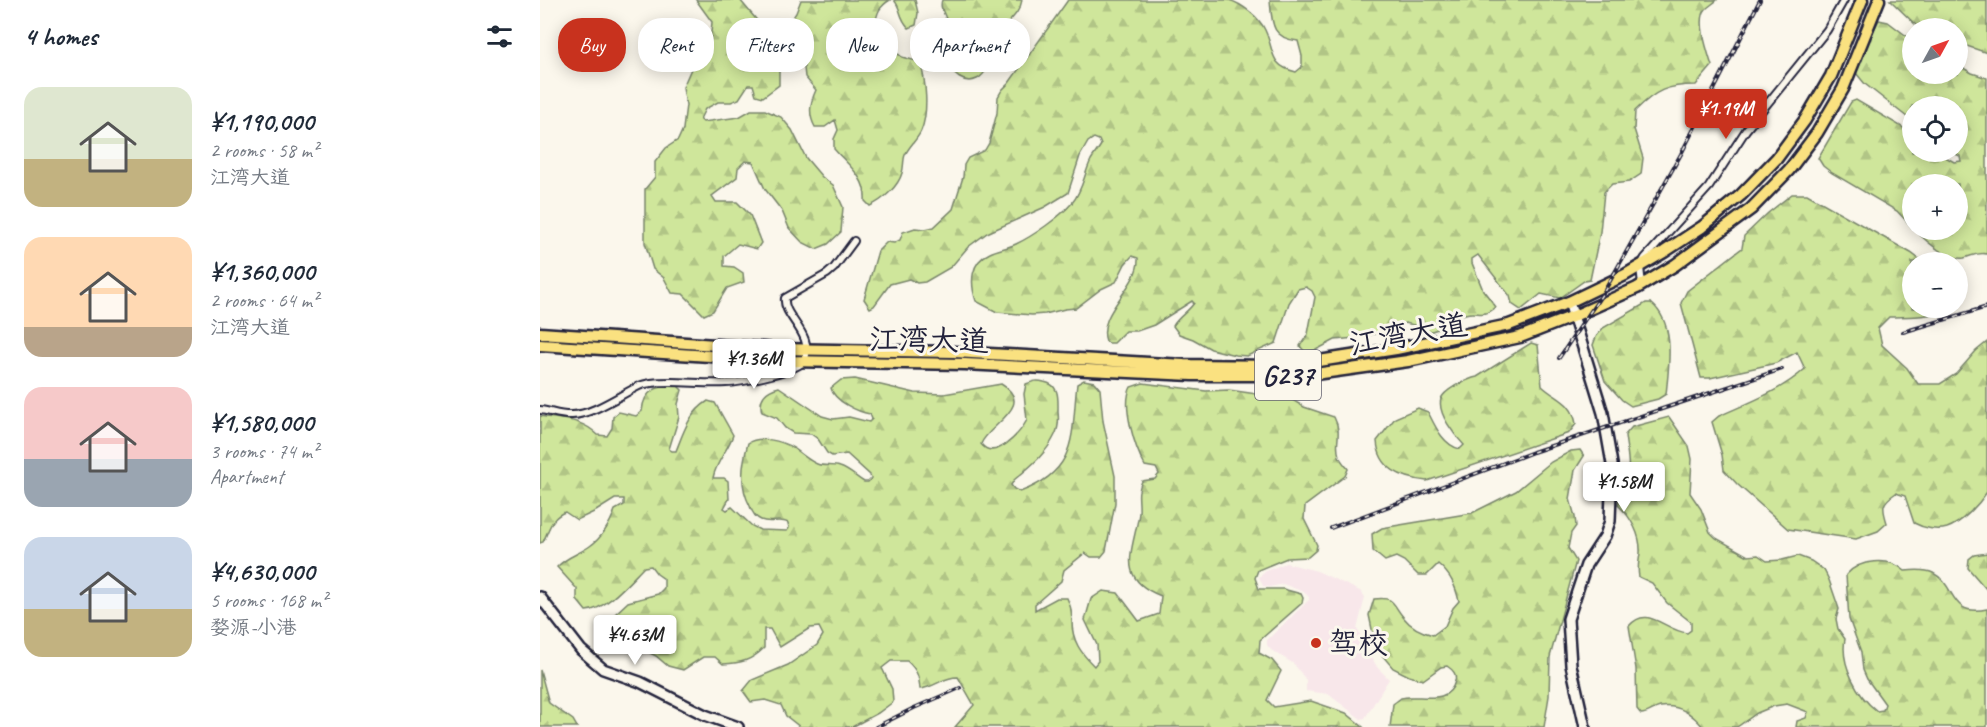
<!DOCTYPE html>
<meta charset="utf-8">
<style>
:root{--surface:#fff;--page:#f6f6f7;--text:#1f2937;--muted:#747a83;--accent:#c8321e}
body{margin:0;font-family:Caveat,"LXGW WenKai TC",sans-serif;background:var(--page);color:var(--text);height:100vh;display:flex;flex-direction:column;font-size:22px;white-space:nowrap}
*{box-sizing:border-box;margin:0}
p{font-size:20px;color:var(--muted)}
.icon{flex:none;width:33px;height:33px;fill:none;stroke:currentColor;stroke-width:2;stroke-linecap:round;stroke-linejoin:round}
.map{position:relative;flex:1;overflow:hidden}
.side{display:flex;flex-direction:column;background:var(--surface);width:540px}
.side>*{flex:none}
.hud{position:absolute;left:18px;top:18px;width:570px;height:54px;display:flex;gap:12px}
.needle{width:39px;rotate:50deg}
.tools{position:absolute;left:1362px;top:18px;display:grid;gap:12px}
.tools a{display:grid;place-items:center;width:66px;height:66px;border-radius:50%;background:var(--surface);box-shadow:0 3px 15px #0003;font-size:30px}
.price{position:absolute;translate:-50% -51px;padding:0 14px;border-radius:6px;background:#fff;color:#222;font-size:20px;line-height:39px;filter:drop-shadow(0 2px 3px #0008)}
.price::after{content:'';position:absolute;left:50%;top:36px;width:18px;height:14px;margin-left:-9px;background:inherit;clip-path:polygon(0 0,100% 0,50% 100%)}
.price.active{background:var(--accent);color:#fff}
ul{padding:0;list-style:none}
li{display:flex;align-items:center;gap:18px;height:150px;padding:0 24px}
li span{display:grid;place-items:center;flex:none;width:168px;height:120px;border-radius:18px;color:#555}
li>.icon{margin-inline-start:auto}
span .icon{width:72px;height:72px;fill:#fffc;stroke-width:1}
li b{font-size:26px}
h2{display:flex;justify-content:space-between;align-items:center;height:72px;padding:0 24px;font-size:26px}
.tag{padding:0 21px;border-radius:24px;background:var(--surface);box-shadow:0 3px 15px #0003;font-size:21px;line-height:54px}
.tag.active{background:var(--accent);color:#fff}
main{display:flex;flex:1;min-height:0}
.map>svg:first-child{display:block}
.built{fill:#f8e7ea}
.forest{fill:url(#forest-firs);stroke:#78846b;stroke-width:1.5}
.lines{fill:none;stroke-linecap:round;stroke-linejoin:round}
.minor-casing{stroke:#22223b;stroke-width:10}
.secondary-casing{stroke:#22223b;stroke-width:14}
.trunk-casing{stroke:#22223b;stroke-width:15}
.minor{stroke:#fbf7ec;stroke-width:6}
.secondary{stroke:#fbf7ec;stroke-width:9}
.trunk{stroke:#fae180;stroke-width:10}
.rail-casing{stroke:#22223b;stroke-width:4}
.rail{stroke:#fbf7ec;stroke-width:1.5;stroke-dasharray:4.5;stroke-linecap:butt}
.poi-dot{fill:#c8321e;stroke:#fbf7ec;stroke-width:2}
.labels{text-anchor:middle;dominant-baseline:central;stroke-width:6;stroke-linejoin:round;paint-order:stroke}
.shield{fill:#fbf7ec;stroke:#636270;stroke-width:1.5}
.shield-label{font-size:28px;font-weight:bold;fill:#22223b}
.street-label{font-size:30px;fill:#22223b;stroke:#fbf7ec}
.poi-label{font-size:30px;fill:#22223b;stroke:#fbf7ec;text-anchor:start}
</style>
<main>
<section class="side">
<h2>4 homes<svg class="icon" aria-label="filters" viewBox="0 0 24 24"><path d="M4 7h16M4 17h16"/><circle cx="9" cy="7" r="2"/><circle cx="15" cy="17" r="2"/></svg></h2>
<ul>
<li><span style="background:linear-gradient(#dfe7d0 60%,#c2b280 0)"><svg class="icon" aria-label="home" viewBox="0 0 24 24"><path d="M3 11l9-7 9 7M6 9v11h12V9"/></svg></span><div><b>¥1,190,000</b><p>2 rooms · 58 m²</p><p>江湾大道</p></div></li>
<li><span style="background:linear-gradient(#ffd9b3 75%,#b9a48a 0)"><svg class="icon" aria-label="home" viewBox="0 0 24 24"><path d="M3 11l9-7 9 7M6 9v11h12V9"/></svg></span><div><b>¥1,360,000</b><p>2 rooms · 64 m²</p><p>江湾大道</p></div></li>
<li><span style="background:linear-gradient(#f6c9c9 60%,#9aa5b1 0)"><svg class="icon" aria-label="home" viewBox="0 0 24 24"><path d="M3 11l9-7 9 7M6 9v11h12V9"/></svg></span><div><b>¥1,580,000</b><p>3 rooms · 74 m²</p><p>Apartment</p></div></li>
<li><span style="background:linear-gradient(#c9d6e8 60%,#c2b280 0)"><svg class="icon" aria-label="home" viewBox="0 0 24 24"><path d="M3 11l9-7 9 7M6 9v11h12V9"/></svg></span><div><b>¥4,630,000</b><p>5 rooms · 168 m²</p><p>婺源-小港</p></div></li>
</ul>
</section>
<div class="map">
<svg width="1447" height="727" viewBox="0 0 1447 727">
<defs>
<pattern id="forest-firs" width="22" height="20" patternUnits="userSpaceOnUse" patternTransform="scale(1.5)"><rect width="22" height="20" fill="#cfe69b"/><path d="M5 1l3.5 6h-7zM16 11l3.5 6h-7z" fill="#b1c586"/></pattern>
</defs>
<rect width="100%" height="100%" fill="#fbf7ec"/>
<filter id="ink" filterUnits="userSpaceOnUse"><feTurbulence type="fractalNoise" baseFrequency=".0167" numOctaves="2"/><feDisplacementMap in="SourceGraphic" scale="12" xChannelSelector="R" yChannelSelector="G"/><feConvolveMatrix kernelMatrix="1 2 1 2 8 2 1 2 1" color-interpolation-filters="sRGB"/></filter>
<g filter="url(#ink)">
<path class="built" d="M 746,563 L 777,571 L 820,591 L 825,597 L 817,629 L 837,667 L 849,679 L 825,718 L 821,719 L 788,694 L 766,691 L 766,680 L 754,664 L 731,650 L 727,645 L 727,640 L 769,600 L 769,597 L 764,592 L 743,584 L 730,587 L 723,586 L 719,577 L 726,571 Z"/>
<path class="forest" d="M 156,0 L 200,0 L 226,31 L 230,43 L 239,58 L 239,85 L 223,97 L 216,95 L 213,85 L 208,85 L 199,99 L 191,102 L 178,102 L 165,109 L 160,119 L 163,122 L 199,117 L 211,110 L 225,110 L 241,117 L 252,130 L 266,158 L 282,177 L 293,185 L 303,207 L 301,232 L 288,244 L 276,249 L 262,242 L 249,228 L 242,211 L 225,189 L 213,162 L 205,161 L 198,168 L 197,177 L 172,196 L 176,202 L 197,202 L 210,215 L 221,243 L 217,249 L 198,244 L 184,256 L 184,266 L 194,267 L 203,273 L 204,282 L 187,288 L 173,311 L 164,315 L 143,294 L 132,293 L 124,278 L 113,269 L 105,243 L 105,189 L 115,177 L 115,162 L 126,148 L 138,140 L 143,129 L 146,105 L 143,87 L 154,62 L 165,52 L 170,43 L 172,22 Z
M 261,0 L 350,0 C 340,6 336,13 336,24 L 351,42 L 356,52 L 362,57 L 380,62 C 386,81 389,112 381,131 C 377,140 369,146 365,155 C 363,160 364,167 362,173 C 358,187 343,200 330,206 L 325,201 C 327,178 308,165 294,149 L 294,139 L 298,130 L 295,120 L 285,127 L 275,127 C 268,114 270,103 276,90 L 265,77 L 262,50 L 253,35 L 249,23 L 256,13 Z
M 354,0 L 375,0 L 378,13 L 376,25 L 369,28 C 358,17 362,9 354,0 Z
M 402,0 L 482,0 C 480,14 467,22 459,34 C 450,47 452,72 437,79 C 425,85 411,75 409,63 C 407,56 410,51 410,44 C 410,42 408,38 407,36 C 406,31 407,27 407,22 C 405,13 399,9 402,0 Z
M 528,0 L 689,0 C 702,4 719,17 725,30 C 735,51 728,65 756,72 L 762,67 L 762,56 L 758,41 C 731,38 732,23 730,0 L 1177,0 C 1174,3 1169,6 1166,9 C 1156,20 1168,53 1172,66 L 1156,85 C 1127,85 1116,90 1095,111 L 1094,129 L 1103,158 L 1101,174 L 1089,182 L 1072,184 L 1064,192 L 1060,232 L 1050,280 L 1044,281 L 1020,298 L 1001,294 L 981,310 L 972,304 L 970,296 L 938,255 L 932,259 L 932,263 L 943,290 L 956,307 C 943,319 938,310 925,314 C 908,319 905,330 886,332 L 878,326 L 865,323 L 844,332 L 815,338 L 795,340 L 776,350 L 765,352 L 760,346 L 768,334 L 775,297 L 772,291 L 766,287 L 758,289 L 749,303 L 736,343 L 707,356 L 695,355 L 671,349 L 653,339 L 639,334 L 633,326 C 638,317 648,312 654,303 L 652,301 L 614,325 L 597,331 L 586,331 L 574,343 L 569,343 L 566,341 C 556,313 600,286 598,258 L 592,256 L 585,264 L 576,282 L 561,289 L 536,308 L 525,309 L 505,314 L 492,315 L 457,312 L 436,301 C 430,283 430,262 450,253 C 458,249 468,248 476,244 C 493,236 520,217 532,203 C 543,190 544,174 551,160 C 554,155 558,150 561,145 L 559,140 L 554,138 L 548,142 L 540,156 L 528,193 L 505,207 L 447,233 L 428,247 L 411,267 L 385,282 L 377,283 L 369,279 L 350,284 L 334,306 L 330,308 L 324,299 L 338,251 L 347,242 L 354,243 L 360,240 L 363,232 L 375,228 L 385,229 L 394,227 L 413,209 L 423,177 L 424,165 L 428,158 L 445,150 L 449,143 L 457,113 L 458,97 L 462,90 L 469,83 Z
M 1350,0 L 1447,0 L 1447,53 L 1418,43 L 1418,28 L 1379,28 Z
M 1339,20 L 1348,22 L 1372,40 L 1372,74 L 1418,74 L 1418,65 L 1432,73 L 1447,78 L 1447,254 C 1438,252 1432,256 1424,258 C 1407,261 1386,241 1375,230 L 1418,230 L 1418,184 L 1372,184 L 1372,227 L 1357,211 L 1292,173 L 1283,166 L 1278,158 L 1311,102 L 1316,100 L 1369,131 L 1372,134 L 1372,152 L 1397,152 L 1414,162 L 1421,161 L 1420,156 L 1411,152 L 1418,152 L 1418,106 L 1372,106 L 1372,121 L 1325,84 L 1316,73 L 1317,63 Z
M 1252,194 L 1267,194 L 1371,253 L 1383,262 L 1372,262 L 1372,308 L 1408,308 C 1392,318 1368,316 1349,317 L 1338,328 L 1342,345 L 1367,368 L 1378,384 L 1400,384 L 1416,374 L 1436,351 L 1447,342 L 1447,492 C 1439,504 1422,523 1407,528 C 1397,531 1383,528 1374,523 L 1365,496 L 1356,493 C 1341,503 1342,507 1347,523 L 1338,531 L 1316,539 L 1248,529 L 1197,484 L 1184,470 L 1182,455 L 1172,422 L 1179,416 C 1208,403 1241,391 1265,369 L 1257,352 L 1236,363 L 1170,378 L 1161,378 L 1141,303 L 1147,291 L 1202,248 L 1204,236 L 1228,213 Z
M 1106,303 L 1111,303 C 1136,323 1129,365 1126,394 L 1118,399 L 1091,406 L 1082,400 L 1065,381 L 1053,345 L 1056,337 L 1063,328 Z
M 991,343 L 998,345 L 1002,386 C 1017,400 1032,401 1036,424 L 1029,433 L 887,481 C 861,478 839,469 837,441 L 855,418 L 878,408 L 888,412 C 895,426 903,445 920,449 L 924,445 C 915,436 897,413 901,399 C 903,393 910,389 915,386 C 923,382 928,379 937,377 Z
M 315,379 L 375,393 L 404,394 L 461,384 C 497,405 448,425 441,444 C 455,462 480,433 487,420 L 484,394 L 486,384 C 494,381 497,380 504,382 C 520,385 518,398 518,412 C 519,420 519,427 515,435 C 506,454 491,466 474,480 L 471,485 L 474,489 L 480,492 C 539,470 531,435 537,384 L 544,380 L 554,382 L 560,389 L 563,421 L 575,476 L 575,503 L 566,551 L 561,557 L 551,557 L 545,553 L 524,570 L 521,581 L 495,604 L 495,610 L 517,598 L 527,598 C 532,609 531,611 532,622 C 532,641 541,653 554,666 L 558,661 L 557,645 L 545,620 L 551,599 L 563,591 L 578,593 L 599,621 L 619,614 L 621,596 C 574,578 594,550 599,513 C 600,500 596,494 602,481 L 615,479 L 619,474 L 616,468 L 605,466 C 595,448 581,405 591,387 L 603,383 L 666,391 L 689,390 L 751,399 L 764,407 L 794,417 C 803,435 794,442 799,456 C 801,461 805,465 808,469 L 805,476 L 765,506 L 764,519 L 777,545 L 776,550 L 768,557 L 747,558 L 718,570 L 715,578 L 719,589 L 743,589 L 761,594 L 763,598 L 762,603 L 720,640 L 719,653 L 732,660 L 741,671 L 727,700 L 734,707 L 771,701 L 806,713 L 823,727 L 415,727 L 434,705 L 418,677 C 402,677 396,687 380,689 C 379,676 377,670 367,661 L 351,661 L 342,668 L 352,689 L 353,702 L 338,713 L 312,727 L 260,727 L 246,716 L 241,705 L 225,700 L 211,702 L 203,691 L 212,680 L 248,665 L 277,645 L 283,635 L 279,627 L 270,628 L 240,647 L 230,629 L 224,629 L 224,648 C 211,661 201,663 183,664 L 175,657 L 163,657 L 143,670 L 128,666 L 116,656 L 100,648 L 78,628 L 73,616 L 88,602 L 118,594 L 124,588 L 124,579 L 117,574 L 111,566 L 104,567 C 90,581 66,610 46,611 L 37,600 L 37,589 L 17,567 C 26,557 39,554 50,546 C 63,537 70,524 75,510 L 84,505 L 84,499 L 75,499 L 56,511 L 37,520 L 25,512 C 11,517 9,530 3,542 L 0,543 L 0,416 C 22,420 41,418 58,435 L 67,436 L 72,428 L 73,417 L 79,412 L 96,416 L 102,411 C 104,389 118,386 137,385 L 142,390 L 138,404 L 139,417 L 129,449 L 132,451 L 136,451 C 144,431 149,413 168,401 L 175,403 L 193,435 C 188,450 176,462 173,478 L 184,478 L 188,481 L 189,499 L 184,508 L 187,510 L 192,507 L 212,526 L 220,530 L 247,531 L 249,528 L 248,523 C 240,518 230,524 221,520 C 216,518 212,512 210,506 C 199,485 202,465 208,443 C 219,435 242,441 253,448 C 261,453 268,460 277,464 C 284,467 292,464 300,467 C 309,470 316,477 324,482 L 328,482 L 331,479 L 330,475 L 307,454 L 292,456 L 287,453 L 278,439 L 271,434 L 253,433 L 245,428 L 237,418 L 222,412 C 218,398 226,390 239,387 L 282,416 L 293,419 L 309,417 L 329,422 L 332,419 L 330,414 C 318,412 294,401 291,388 L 301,380 Z
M 1129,417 L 1149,446 L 1152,459 L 1150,493 L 1161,509 L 1170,532 L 1176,538 L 1208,556 L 1218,555 L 1227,561 L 1242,560 L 1258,556 L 1271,561 L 1284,570 L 1289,580 L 1299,609 L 1296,619 L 1298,629 L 1305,639 C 1300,663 1317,696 1337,711 L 1343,710 L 1345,704 L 1327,679 L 1323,670 L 1321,652 L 1309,619 L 1306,575 C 1319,559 1350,557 1365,571 C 1374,570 1385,569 1393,573 C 1417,585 1408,617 1447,609 L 1447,727 L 1256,727 L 1257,721 L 1266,718 L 1268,712 L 1247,704 L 1234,706 L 1217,713 L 1197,727 L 1163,727 C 1152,713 1139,704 1120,707 C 1112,709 1108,714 1101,714 L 1097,709 L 1096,669 L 1089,626 C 1108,604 1125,631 1147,633 L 1151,630 L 1151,622 L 1127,603 L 1112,583 L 1099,577 C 1097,566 1099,563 1100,553 C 1101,535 1091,517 1078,505 C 1079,493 1086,485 1088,473 C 1090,461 1086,447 1085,435 L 1092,427 Z
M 1040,450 L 1044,456 L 1035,470 L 1030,499 L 1035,517 L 1036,526 L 1031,533 L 1028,548 L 1036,561 L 1010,657 L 1009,696 L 1004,727 L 850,727 L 853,704 C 854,703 860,699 861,698 C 877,693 909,707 915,681 C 917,674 913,670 907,666 L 901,667 L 883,680 L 869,676 L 853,668 L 836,648 L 829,615 L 834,599 C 855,596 852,604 864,618 C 871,627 881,632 893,635 L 905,626 L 913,608 L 919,601 C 915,585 911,575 898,564 L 887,575 L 878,575 L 864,561 L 856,557 L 845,561 L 833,551 L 832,534 L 842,528 L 932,513 L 976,491 L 1011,462 L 1031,451 Z
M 1447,553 L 1447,590 L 1428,568 L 1429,559 L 1434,555 Z
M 0,670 L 9,703 L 33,720 L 37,727 L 0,727 Z"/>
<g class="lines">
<defs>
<path id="minor" d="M 1102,285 L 1100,267 L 1105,258 L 1169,187 L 1206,130 L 1287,30 L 1304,0
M 0,410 C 10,411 21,416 32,415 C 52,415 80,395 99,386 C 108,382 121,382 131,382 C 149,382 168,384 186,383 C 198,383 260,371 264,361 C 276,334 242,317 245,298 L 287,274 L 294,268 L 314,241"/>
<path id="secondary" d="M 1029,302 L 1063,413 L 1072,464 L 1070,521 L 1065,536 L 1046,565 L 1028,619 L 1031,665 L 1045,727
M 0,597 L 41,650 L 63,669 L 100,682 L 165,715 L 198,727"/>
<path id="trunk" d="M 0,333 L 235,349 L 414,352 L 644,365 L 747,366 L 856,349 L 969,325 L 1029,302 L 1085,275 L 1124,252 L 1162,227 L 1201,195 L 1237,158 L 1265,120 L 1291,76 L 1322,0
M 0,345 L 246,361 L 425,364 L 652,375 L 752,375 L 775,374 L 868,361 L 980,337 L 1034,316 L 1097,288 L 1135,265 L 1211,209 L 1249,170 L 1277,133 L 1303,89 L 1339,0"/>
</defs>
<use href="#minor" class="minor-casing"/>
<use href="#secondary" class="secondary-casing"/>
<use href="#trunk" class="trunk-casing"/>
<use href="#minor" class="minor"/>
<use href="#secondary" class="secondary"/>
<use href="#trunk" class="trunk"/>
<defs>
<path id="rail" d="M 1363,332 L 1447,307
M 1019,358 L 1065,290 L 1141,154 L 1220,0
M 791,528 L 993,452 L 1242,369
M 336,727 L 374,708 L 420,688"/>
</defs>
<use href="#rail" class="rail-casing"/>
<use href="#rail" class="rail"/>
</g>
</g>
<circle class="poi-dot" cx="776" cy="643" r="6"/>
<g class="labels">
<rect class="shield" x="715" y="350" width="66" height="50" rx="4.5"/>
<g class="shield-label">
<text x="748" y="375">G237</text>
</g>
<g class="street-label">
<text transform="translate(868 334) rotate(-10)">江湾大道</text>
<text transform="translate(389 340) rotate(1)">江湾大道</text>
</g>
<g class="poi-label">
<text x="788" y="643">驾校</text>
</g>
</g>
</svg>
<div class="tools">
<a><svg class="needle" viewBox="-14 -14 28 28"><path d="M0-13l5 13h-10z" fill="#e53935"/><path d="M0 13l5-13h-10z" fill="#747a83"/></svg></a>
<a><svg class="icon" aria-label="locate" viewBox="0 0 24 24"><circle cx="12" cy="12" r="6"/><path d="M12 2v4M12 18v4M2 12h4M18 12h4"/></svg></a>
<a>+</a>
<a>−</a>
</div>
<b class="price active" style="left:1186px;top:140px">¥1.19M</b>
<b class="price" style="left:214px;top:390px">¥1.36M</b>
<b class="price" style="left:1084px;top:513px">¥1.58M</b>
<b class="price" style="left:95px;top:666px">¥4.63M</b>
<div class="hud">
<a class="tag active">Buy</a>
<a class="tag">Rent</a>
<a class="tag">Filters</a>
<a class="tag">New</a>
<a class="tag">Apartment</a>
</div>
</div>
</main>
